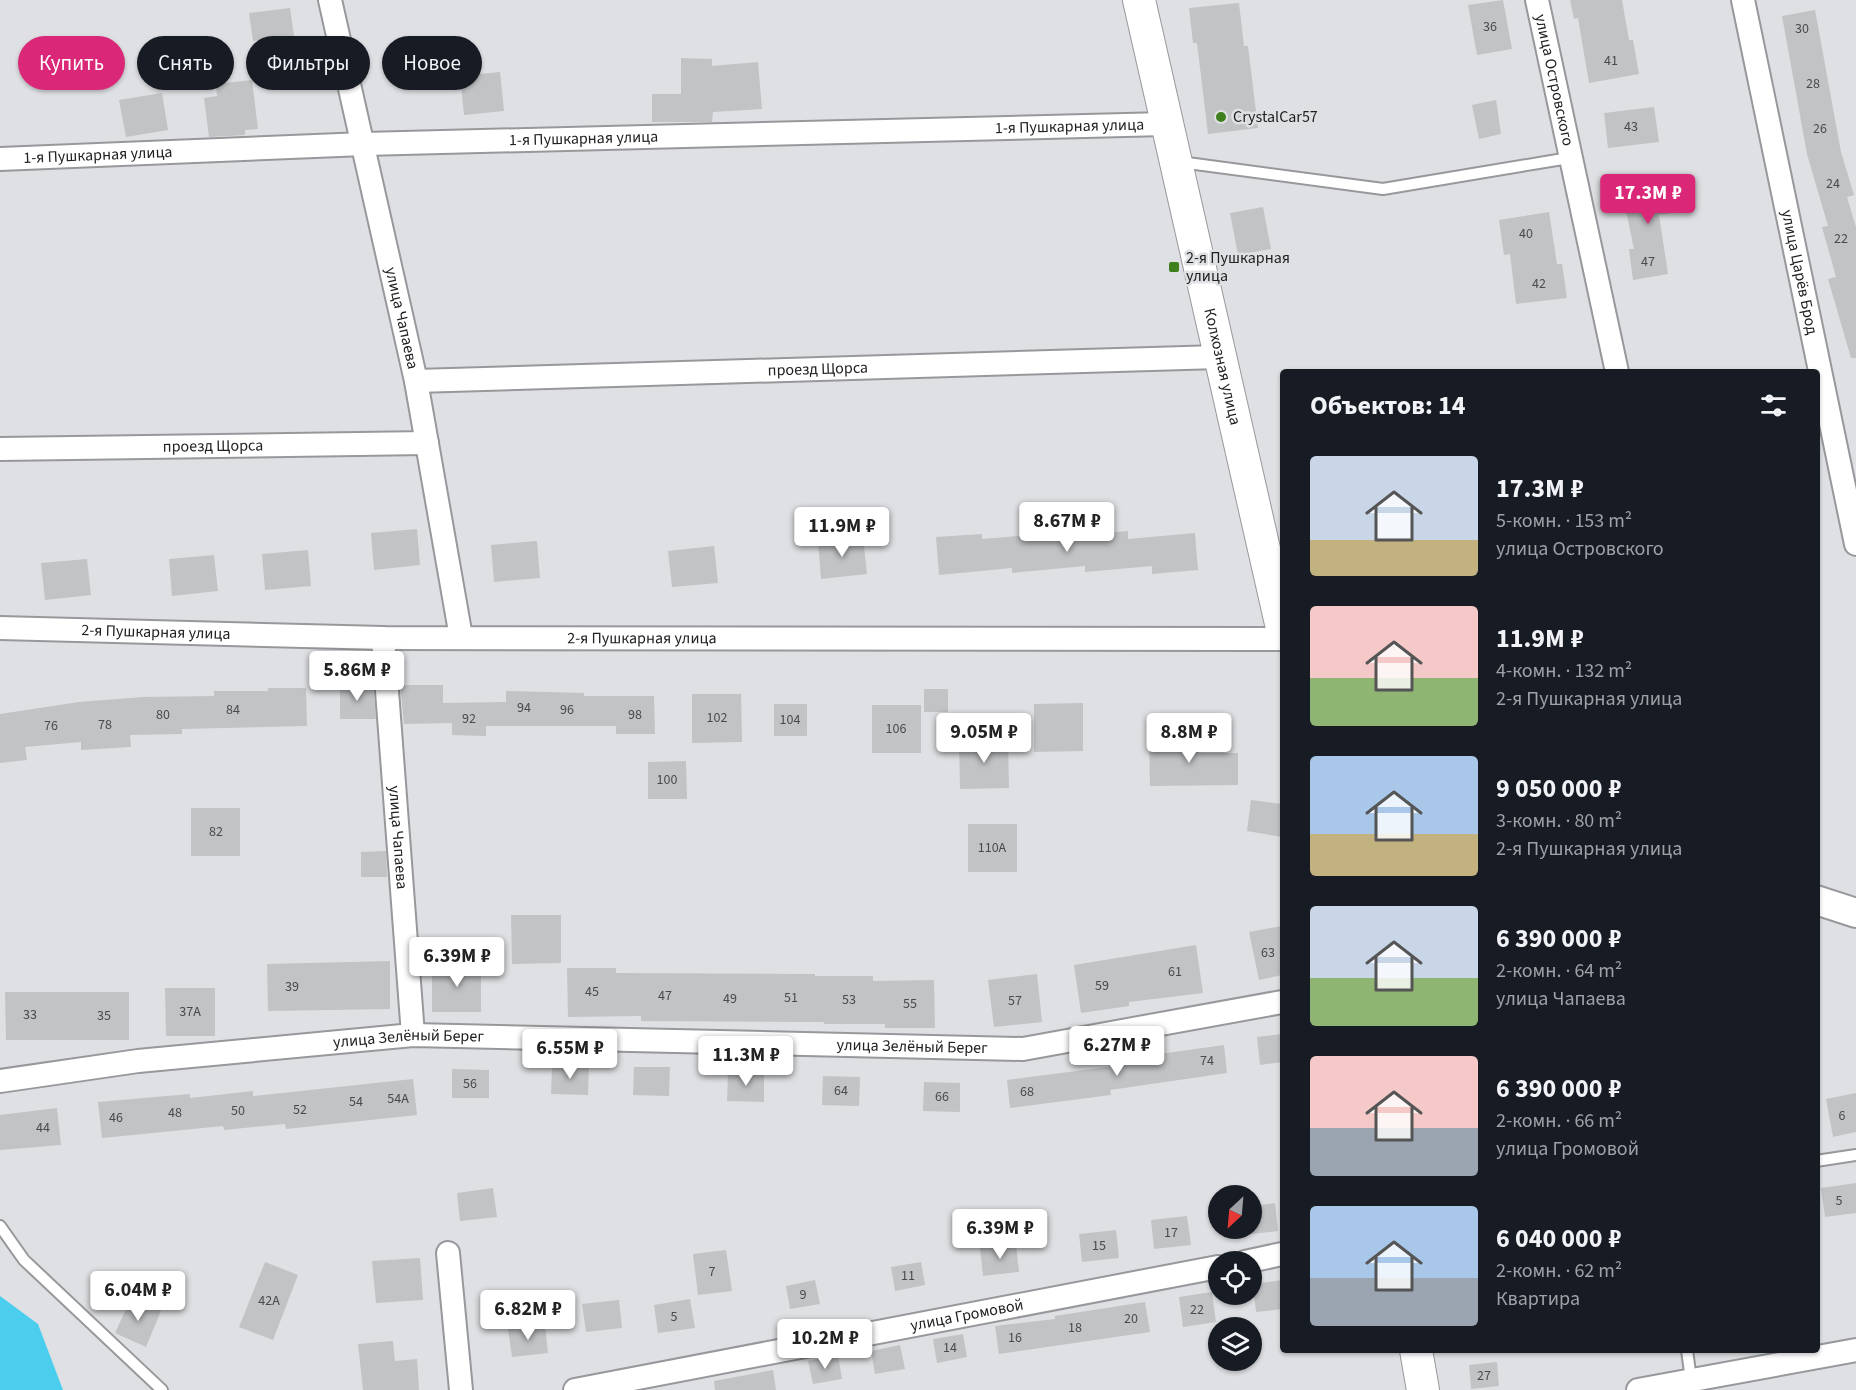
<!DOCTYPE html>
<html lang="ru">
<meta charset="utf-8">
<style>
:root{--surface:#171b24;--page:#20242c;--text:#f1f3f6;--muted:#9ea1a6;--accent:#db2777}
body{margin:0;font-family:"Source Sans 3",sans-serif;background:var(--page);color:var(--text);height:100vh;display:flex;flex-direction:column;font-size:22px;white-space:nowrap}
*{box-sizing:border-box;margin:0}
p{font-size:20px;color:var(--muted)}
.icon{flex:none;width:33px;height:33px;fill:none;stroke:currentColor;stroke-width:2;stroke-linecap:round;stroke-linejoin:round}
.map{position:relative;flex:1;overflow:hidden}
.sheet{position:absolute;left:1280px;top:369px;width:540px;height:984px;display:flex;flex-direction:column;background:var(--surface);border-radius:6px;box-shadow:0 2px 4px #0004}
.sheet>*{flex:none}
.guide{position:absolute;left:18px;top:36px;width:570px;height:54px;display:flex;gap:12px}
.needle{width:39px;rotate:206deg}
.tools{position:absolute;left:1208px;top:1185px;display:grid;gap:12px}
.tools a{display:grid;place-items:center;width:54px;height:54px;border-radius:50%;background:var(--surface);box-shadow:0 2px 4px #0004;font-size:30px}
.price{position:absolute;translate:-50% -51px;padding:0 14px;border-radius:6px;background:#fff;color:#222;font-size:20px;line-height:39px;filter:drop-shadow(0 2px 3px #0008)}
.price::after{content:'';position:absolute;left:50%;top:36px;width:18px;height:14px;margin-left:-9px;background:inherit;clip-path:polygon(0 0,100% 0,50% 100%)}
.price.on{background:var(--accent);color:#fff}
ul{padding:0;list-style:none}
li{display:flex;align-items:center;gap:18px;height:150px;padding:0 30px}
li span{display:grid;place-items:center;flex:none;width:168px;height:120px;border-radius:6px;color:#555}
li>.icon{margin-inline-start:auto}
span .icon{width:72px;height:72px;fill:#fffc;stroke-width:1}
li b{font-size:26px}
h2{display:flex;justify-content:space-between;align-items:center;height:72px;padding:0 30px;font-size:26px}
.chip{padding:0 21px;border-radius:27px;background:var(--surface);box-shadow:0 2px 4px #0004;font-size:21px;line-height:54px}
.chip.on{background:var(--accent);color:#fff}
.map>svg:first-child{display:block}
.water{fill:#4bceee}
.building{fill:#c1c3c5}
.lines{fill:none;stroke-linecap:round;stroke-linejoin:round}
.service-casing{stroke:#97989b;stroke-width:14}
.minor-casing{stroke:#97989b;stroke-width:26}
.tertiary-casing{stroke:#97989b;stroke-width:32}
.secondary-casing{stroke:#97989b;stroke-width:34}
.service{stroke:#fff;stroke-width:10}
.minor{stroke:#fff;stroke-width:22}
.tertiary{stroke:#fff;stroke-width:28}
.secondary{stroke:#fff;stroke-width:32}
.poi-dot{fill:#3f7f1e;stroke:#dfe0e3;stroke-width:2}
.labels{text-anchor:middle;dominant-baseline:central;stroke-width:5;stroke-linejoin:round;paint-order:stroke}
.number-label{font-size:14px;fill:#494a4b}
.street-label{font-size:16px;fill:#212122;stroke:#dfe0e3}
.poi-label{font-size:16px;fill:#212122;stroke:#dfe0e3;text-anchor:start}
</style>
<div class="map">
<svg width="1856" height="1390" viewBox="0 0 1856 1390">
<rect width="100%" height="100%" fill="#dfe0e3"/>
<path class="water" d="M 0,1296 L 38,1324 L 63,1390 L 0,1390 Z"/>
<path class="building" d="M 1503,0 L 1512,49 L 1477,55 L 1468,5 Z
M 1570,0 L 1622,0 L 1629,40 L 1633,40 L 1639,74 L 1589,83 L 1578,18 L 1574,19 Z
M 1239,3 L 1244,46 L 1248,46 L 1258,128 L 1208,134 L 1197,43 L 1193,43 L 1189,8 Z
M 290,8 L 294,36 L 253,41 L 249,13 Z
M 1815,10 L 1841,152 L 1854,195 L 1847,197 L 1856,227 L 1856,358 L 1851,358 L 1828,279 L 1836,277 L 1822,227 L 1828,226 L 1807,154 L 1782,16 Z
M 681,58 L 712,59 L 712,66 L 758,62 L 762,109 L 713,112 L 712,122 L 652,122 L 652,94 L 681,94 Z
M 500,72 L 504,111 L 464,115 L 460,76 Z
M 252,80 L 258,129 L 245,130 L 245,135 L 209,137 L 204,98 L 217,96 L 216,84 Z
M 162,93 L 168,130 L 126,137 L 119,100 Z
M 1496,100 L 1501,134 L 1479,139 L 1472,105 Z
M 1654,107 L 1659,142 L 1608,148 L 1604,113 Z
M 1671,177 L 1678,212 L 1659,215 L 1668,274 L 1633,280 L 1629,249 L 1634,249 L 1621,187 Z
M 1263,207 L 1271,249 L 1238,255 L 1230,213 Z
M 1549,212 L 1557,264 L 1562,264 L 1567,298 L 1516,304 L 1510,254 L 1504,255 L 1499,220 Z
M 417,529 L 420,565 L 374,570 L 371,533 Z
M 1128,531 L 1128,539 L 1195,533 L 1198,570 L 1152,574 L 1152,566 L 1085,572 L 1085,566 L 1012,573 L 1012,568 L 939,575 L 936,537 L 982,534 L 982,539 L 1055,533 L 1055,538 Z
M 863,538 L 867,574 L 821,579 L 818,542 Z
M 537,541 L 540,578 L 494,582 L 491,545 Z
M 714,546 L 718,583 L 672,587 L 668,551 Z
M 308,550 L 311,586 L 265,590 L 262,554 Z
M 214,555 L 218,591 L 172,596 L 169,559 Z
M 87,559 L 91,595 L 45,600 L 41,563 Z
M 373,685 L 376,719 L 340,719 L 340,686 Z
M 400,685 L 443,685 L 443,703 L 506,702 L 506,691 L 584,693 L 584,696 L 654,696 L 655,734 L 616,734 L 616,726 L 486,726 L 486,736 L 452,735 L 452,723 L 404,724 Z
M 268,688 L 306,688 L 307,726 L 182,729 L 182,734 L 130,735 L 131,747 L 81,750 L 81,742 L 25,747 L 27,760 L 0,763 L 0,714 L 79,702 L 143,697 L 214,696 L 214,691 L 268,691 Z
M 924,689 L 948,689 L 948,712 L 924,712 Z
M 692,694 L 741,694 L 742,742 L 692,743 Z
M 1083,703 L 1083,751 L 1034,752 L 1034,704 Z
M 774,704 L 807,704 L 807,736 L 774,736 Z
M 872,705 L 921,705 L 921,753 L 872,753 Z
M 1149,737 L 1199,737 L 1199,753 L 1238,753 L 1238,785 L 1150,786 Z
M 959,740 L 1008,740 L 1009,788 L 960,789 Z
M 686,761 L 687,799 L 648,799 L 648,762 Z
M 1251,800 L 1282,804 L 1282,837 L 1247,831 Z
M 191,808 L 240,808 L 240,856 L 191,856 Z
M 968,824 L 1017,824 L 1017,872 L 968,872 Z
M 386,851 L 387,877 L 361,877 L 361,852 Z
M 511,915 L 561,915 L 561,963 L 512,964 Z
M 1282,926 L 1282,975 L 1259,980 L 1249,932 Z
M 1196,945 L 1203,993 L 1129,1002 L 1129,1006 L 1081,1013 L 1074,965 Z
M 390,961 L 390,1009 L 268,1011 L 267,964 Z
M 481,963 L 481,1012 L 432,1012 L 432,964 Z
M 567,968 L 616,968 L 616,973 L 815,974 L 815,976 L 873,976 L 873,981 L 934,980 L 935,1028 L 885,1028 L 885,1024 L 824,1024 L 824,1022 L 641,1021 L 641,1016 L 568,1017 Z
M 1037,974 L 1042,1022 L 994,1027 L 988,980 Z
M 165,988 L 215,988 L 215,1036 L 166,1036 Z
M 5,992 L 129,992 L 129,1040 L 6,1040 Z
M 1282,1034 L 1282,1062 L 1260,1065 L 1257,1037 Z
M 1224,1045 L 1227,1073 L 1110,1090 L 1111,1095 L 1010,1108 L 1007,1080 L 1131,1064 L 1131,1058 Z
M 552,1065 L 589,1066 L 588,1095 L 551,1094 Z
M 634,1067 L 670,1067 L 669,1096 L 633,1095 Z
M 452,1069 L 489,1070 L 489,1098 L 452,1098 Z
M 728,1072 L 764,1073 L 764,1102 L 727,1101 Z
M 823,1076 L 860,1077 L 859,1106 L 822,1105 Z
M 413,1079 L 417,1115 L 286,1129 L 285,1124 L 224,1130 L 223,1126 L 102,1138 L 98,1102 L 190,1094 L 190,1098 L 253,1091 L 253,1096 Z
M 924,1082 L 960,1083 L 960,1112 L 923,1111 Z
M 1856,1093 L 1856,1132 L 1833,1137 L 1826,1099 Z
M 57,1108 L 61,1145 L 0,1150 L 0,1115 Z
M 1856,1183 L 1856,1213 L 1825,1217 L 1821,1188 Z
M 493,1188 L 497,1217 L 460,1221 L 457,1193 Z
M 1275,1203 L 1278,1231 L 1251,1234 L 1251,1206 Z
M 1187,1216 L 1191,1245 L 1154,1249 L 1151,1220 Z
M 1116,1230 L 1119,1258 L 1082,1262 L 1079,1234 Z
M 1016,1244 L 1019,1272 L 983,1276 L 980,1248 Z
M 726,1250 L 732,1291 L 698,1295 L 693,1254 Z
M 420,1258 L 423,1300 L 376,1303 L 372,1261 Z
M 265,1262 L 298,1275 L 273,1340 L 239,1327 Z
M 921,1262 L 925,1285 L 895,1291 L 891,1267 Z
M 815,1280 L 820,1304 L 790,1309 L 786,1286 Z
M 1282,1280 L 1282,1309 L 1256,1312 L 1253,1284 Z
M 1212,1292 L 1216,1322 L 1183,1327 L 1179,1297 Z
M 131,1298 L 161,1311 L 146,1347 L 115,1333 Z
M 690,1299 L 695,1328 L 658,1333 L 654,1305 Z
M 619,1300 L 622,1328 L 586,1332 L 582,1304 Z
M 1145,1302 L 1150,1332 L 999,1354 L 995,1326 L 1055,1319 L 1055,1316 Z
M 545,1325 L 548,1353 L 512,1357 L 508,1329 Z
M 963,1334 L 967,1357 L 937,1363 L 933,1339 Z
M 393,1341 L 395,1361 L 417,1359 L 419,1390 L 363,1390 L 358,1344 Z
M 900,1345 L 905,1369 L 875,1374 L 871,1351 Z
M 838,1355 L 842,1379 L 813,1384 L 808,1361 Z
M 1497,1362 L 1499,1386 L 1471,1389 L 1469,1365 Z
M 773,1370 L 776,1390 L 715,1390 L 714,1381 Z"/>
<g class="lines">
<defs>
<path id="service" d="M 1180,162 L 1383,189 L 1569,158
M 1816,1161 L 1856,1155
M 0,1226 L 24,1260 L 162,1390
M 1687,1350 L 1691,1380"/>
<g id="minor">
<path id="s1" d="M 330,0 L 416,381 L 461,637"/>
<path id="s2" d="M 1537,0 L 1617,372"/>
<path id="s3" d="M 1743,0 L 1856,544"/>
<path id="s4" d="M 0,159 L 364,144 L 1165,124"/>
<path id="s5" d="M 416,381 L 1219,357"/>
<path id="s6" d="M 0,449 L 427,443"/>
<path id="s7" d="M 0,628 L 383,638 L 1282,639"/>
<path id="s8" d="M 383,638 L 413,1035"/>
<path id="s9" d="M 0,1081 L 138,1061 L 413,1035 L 1023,1049 L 1282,1002"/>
<path d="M 448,1253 L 461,1390"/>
<path d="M 1245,1262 L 1282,1254"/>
<path id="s10" d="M 575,1390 L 1218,1267"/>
<path d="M 1638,1390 L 1856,1350"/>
</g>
<path id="tertiary" d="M 1816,900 L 1856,913"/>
<g id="secondary">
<path id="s11" d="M 1139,0 L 1282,628"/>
<path d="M 1416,1350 L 1423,1390"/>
</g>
</defs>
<use href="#service" class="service-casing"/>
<use href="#minor" class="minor-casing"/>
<use href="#tertiary" class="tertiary-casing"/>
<use href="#secondary" class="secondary-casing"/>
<use href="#service" class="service"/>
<use href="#minor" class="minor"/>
<use href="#tertiary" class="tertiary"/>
<use href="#secondary" class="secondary"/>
</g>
<g class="poi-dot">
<circle cx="1221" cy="117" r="6"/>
<rect x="1168" y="261" width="12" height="12" rx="3"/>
</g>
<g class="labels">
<g class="number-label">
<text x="1490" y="27">36</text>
<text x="1802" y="29">30</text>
<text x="1611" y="61">41</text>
<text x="1813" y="84">28</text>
<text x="1631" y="127">43</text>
<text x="1820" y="129">26</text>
<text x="1833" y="184">24</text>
<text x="1526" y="234">40</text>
<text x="1841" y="239">22</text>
<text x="1648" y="262">47</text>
<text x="1539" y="284">42</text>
<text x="524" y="708">94</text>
<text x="233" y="710">84</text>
<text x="567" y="710">96</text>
<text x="163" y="715">80</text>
<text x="635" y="715">98</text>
<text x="717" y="718">102</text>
<text x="469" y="719">92</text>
<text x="790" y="720">104</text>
<text x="105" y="725">78</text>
<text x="51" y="726">76</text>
<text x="896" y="729">106</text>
<text x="667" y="780">100</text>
<text x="216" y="832">82</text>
<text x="992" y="848">110А</text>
<text x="1268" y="953">63</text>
<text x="1175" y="972">61</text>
<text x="1102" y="986">59</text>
<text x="292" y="987">39</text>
<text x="592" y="992">45</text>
<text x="665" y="996">47</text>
<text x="791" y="998">51</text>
<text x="730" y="999">49</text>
<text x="849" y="1000">53</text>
<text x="1015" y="1001">57</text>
<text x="910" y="1004">55</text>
<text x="190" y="1012">37А</text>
<text x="30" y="1015">33</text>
<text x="104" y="1016">35</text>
<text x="1207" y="1061">74</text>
<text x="470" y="1084">56</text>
<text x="841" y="1091">64</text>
<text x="1027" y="1092">68</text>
<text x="942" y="1097">66</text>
<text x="398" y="1099">54А</text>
<text x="356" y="1102">54</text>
<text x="300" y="1110">52</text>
<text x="238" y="1111">50</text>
<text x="175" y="1113">48</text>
<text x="1842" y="1116">6</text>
<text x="116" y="1118">46</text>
<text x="43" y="1128">44</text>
<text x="1839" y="1201">5</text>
<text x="1171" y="1233">17</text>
<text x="1099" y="1246">15</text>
<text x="712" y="1272">7</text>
<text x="908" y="1276">11</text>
<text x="803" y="1295">9</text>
<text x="269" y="1301">42А</text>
<text x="1197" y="1310">22</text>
<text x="674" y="1317">5</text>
<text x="1131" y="1319">20</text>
<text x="1075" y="1328">18</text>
<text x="1015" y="1338">16</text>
<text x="950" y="1348">14</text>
<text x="1484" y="1376">27</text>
</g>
<g class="street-label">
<text stroke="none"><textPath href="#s2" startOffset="82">улица Островского</textPath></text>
<text stroke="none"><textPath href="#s4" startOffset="1070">1-я Пушкарная улица</textPath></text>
<text stroke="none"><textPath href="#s4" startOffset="584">1-я Пушкарная улица</textPath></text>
<text stroke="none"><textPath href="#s4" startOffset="98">1-я Пушкарная улица</textPath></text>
<text stroke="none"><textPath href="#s3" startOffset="278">улица Царёв Брод</textPath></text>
<text stroke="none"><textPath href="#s1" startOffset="326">улица Чапаева</textPath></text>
<text stroke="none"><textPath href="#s11" startOffset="376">Колхозная улица</textPath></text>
<text stroke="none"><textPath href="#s5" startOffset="402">проезд Щорса</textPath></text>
<text stroke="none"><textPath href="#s6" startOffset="213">проезд Щорса</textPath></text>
<text stroke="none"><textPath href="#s7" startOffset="156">2-я Пушкарная улица</textPath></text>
<text stroke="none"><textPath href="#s7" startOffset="642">2-я Пушкарная улица</textPath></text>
<text stroke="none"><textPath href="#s8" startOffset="200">улица Чапаева</textPath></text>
<text stroke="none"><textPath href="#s9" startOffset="411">улица Зелёный Берег</textPath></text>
<text stroke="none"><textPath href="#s9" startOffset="915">улица Зелёный Берег</textPath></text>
<text stroke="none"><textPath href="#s10" startOffset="399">улица Громовой</textPath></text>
</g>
<g class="poi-label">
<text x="1233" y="117">CrystalCar57</text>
<text x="1186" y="258">2-я Пушкарная<tspan x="1186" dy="18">улица</tspan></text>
</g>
</g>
</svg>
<div class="tools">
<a><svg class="needle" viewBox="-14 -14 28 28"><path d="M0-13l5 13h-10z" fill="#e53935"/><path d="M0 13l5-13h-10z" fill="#9ea1a6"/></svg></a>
<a><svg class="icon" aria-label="locate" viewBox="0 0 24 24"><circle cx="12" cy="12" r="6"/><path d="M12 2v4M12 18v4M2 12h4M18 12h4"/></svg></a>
<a><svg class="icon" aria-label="layers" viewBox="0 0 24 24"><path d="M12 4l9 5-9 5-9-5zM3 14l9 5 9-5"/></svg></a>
</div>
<b class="price on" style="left:1648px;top:225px">17.3M ₽</b>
<b class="price" style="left:1067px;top:553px">8.67M ₽</b>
<b class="price" style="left:842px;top:558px">11.9M ₽</b>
<b class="price" style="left:357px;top:702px">5.86M ₽</b>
<b class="price" style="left:984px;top:764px">9.05M ₽</b>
<b class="price" style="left:1189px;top:764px">8.8M ₽</b>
<b class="price" style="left:457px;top:988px">6.39M ₽</b>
<b class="price" style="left:1117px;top:1077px">6.27M ₽</b>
<b class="price" style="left:570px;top:1080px">6.55M ₽</b>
<b class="price" style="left:746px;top:1087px">11.3M ₽</b>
<b class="price" style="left:1000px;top:1260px">6.39M ₽</b>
<b class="price" style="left:138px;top:1322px">6.04M ₽</b>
<b class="price" style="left:528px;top:1341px">6.82M ₽</b>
<b class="price" style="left:825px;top:1370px">10.2M ₽</b>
<div class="guide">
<a class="chip on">Купить</a>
<a class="chip">Снять</a>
<a class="chip">Фильтры</a>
<a class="chip">Новое</a>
</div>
<section class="sheet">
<h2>Объектов: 14<svg class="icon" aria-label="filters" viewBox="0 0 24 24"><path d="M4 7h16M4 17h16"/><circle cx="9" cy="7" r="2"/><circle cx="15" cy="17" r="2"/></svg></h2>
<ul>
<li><span style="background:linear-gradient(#c9d6e8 70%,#c2b280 0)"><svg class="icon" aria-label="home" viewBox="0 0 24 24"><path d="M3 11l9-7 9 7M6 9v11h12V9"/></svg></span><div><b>17.3M ₽</b><p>5-комн. · 153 m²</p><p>улица Островского</p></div></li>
<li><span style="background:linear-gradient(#f6c9c9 60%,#8fb573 0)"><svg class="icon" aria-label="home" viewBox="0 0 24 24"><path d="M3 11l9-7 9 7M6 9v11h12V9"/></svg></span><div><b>11.9M ₽</b><p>4-комн. · 132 m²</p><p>2-я Пушкарная улица</p></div></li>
<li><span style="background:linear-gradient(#a9c7e8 65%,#c2b280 0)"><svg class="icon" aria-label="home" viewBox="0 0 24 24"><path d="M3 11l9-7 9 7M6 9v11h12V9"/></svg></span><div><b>9 050 000 ₽</b><p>3-комн. · 80 m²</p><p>2-я Пушкарная улица</p></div></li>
<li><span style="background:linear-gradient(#c9d6e8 60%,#8fb573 0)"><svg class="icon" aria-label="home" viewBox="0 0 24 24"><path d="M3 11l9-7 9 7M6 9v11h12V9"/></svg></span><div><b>6 390 000 ₽</b><p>2-комн. · 64 m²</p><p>улица Чапаева</p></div></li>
<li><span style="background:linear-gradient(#f6c9c9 60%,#9aa5b1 0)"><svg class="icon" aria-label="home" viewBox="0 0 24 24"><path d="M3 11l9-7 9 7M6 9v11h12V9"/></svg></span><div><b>6 390 000 ₽</b><p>2-комн. · 66 m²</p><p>улица Громовой</p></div></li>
<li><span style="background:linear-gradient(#a9c7e8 60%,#9aa5b1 0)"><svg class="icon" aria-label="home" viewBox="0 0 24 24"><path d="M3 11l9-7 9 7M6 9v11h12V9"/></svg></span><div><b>6 040 000 ₽</b><p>2-комн. · 62 m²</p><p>Квартира</p></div></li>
</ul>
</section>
</div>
